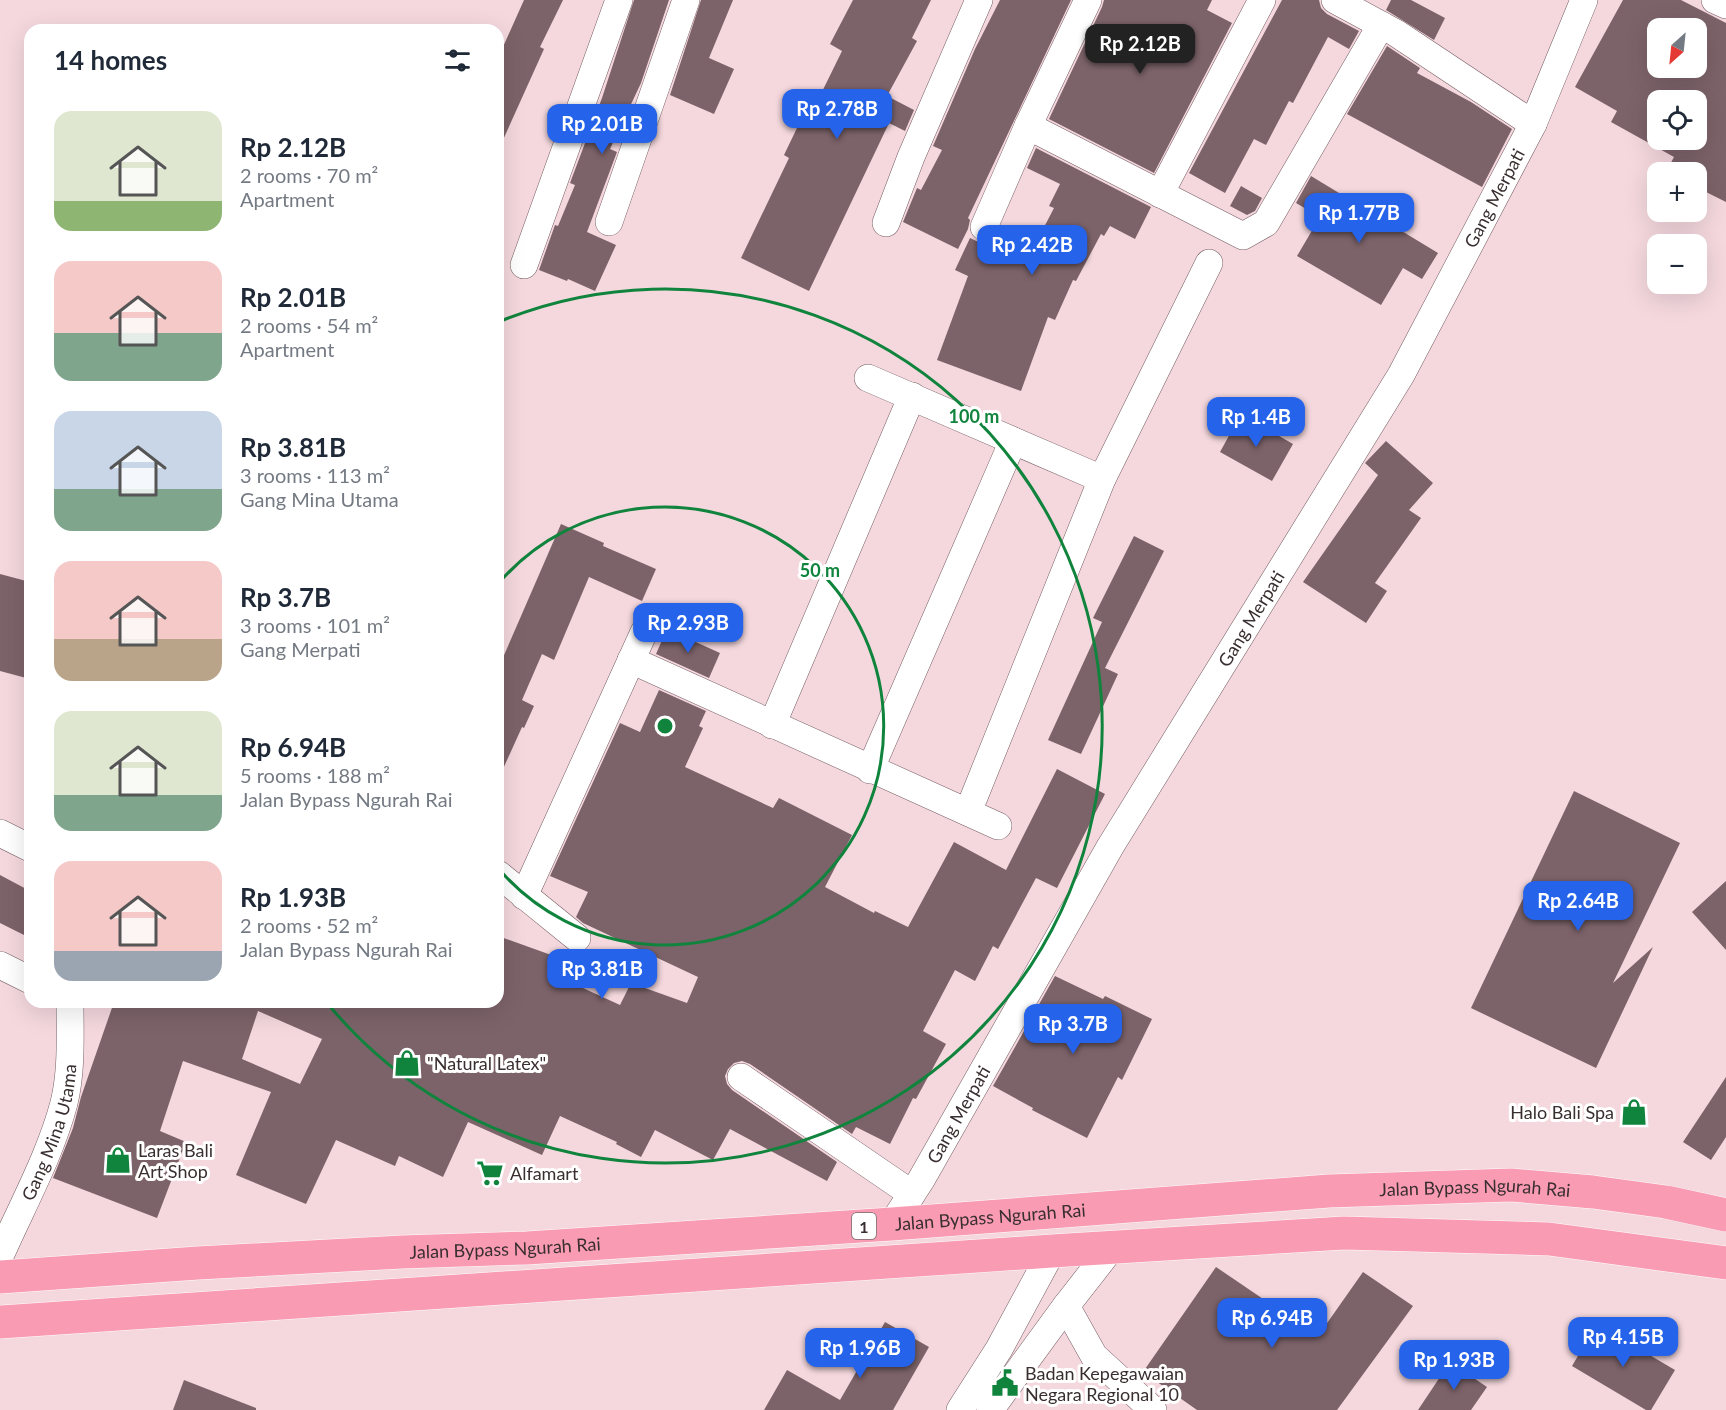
<!DOCTYPE html>
<meta charset="utf-8">
<style>
:root{--surface:#fff;--page:#f2f2f3;--text:#1f2937;--muted:#747a83;--accent:#2563eb}
body{margin:0;font-family:Lato,sans-serif;background:var(--page);color:var(--text);height:100vh;display:flex;flex-direction:column;font-size:22px;white-space:nowrap}
*{box-sizing:border-box;margin:0}
p{font-size:20px;color:var(--muted)}
.icon{flex:none;width:33px;height:33px;fill:none;stroke:currentColor;stroke-width:2;stroke-linecap:round;stroke-linejoin:round}
.map{position:relative;flex:1;overflow:hidden}
.side{position:absolute;left:24px;top:24px;width:480px;height:984px;display:flex;flex-direction:column;background:var(--surface);border-radius:18px;box-shadow:0 6px 24px #0002}
.side>*{flex:none}
.needle{width:39px;rotate:207deg}
.fabs{position:absolute;left:1647px;top:18px;display:grid;gap:12px}
.fabs a{display:grid;place-items:center;width:60px;height:60px;border-radius:12px;background:var(--surface);box-shadow:0 6px 24px #0002;font-size:30px}
.price{position:absolute;translate:-50% -51px;padding:0 14px;border-radius:12px;background:var(--accent);color:#fff;font-size:20px;line-height:39px;filter:drop-shadow(0 2px 3px #0008)}
.price::after{content:'';position:absolute;left:50%;top:36px;width:18px;height:14px;margin-left:-9px;background:inherit;clip-path:polygon(0 0,100% 0,50% 100%)}
.price.on{background:#222;color:#fff}
ul{padding:0;list-style:none}
li{display:flex;align-items:center;gap:18px;height:150px;padding:0 30px}
li span{display:grid;place-items:center;flex:none;width:168px;height:120px;border-radius:18px;color:#555}
li>.icon{margin-inline-start:auto}
span .icon{width:72px;height:72px;fill:#fffc;stroke-width:1}
li b{font-size:26px}
h2{display:flex;justify-content:space-between;align-items:center;height:72px;padding:0 30px;font-size:26px}
.map>svg:first-child{display:block}
.building{fill:#7c6369;fill-rule:evenodd}
.lines{fill:none;stroke-linecap:round;stroke-linejoin:round}
.street-casing{stroke:#765e63;stroke-width:28}
.highway-casing{stroke:#fff;stroke-width:34}
.street{stroke:#fff;stroke-width:27}
.highway{stroke:#f99cb3;stroke-width:33}
.ring{fill:none;stroke:#10843d;stroke-width:3}
.labels{text-anchor:middle;dominant-baseline:central;stroke-width:6;stroke-linejoin:round;paint-order:stroke}
.shield{fill:#fff;stroke:#746d6e;stroke-width:1.5}
.shield-label{font-size:16px;font-weight:bold;fill:#392e30}
.street-label{font-size:18px;fill:#392e30;stroke:#fff}
.poi-label{font-size:18px;fill:#392e30;stroke:#fff;text-anchor:start}
.centre{fill:#10843d;stroke:#fff;stroke-width:3}
.ring-label{font-size:18px;text-anchor:middle;font-weight:bold;fill:#10843d;stroke:#fff;stroke-width:6;stroke-linejoin:round;paint-order:stroke}
</style>
<div class="map">
<svg width="1726" height="1410" viewBox="0 0 1726 1410">
<rect width="100%" height="100%" fill="#f4d8de"/>
<path class="building" d="M 524,0 L 563,0 L 540,47 L 544,49 L 498,151 L 498,58 Z
M 634,0 L 669,0 L 641,83 L 610,149 L 617,152 L 587,232 L 616,245 L 595,291 L 568,279 L 567,281 L 539,270 L 555,225 L 558,226 L 575,185 L 570,183 L 602,98 Z
M 701,0 L 733,0 L 709,58 L 734,69 L 714,114 L 670,95 Z
M 853,0 L 931,0 L 912,38 L 917,41 L 887,96 L 914,110 L 905,131 L 889,123 L 809,291 L 741,258 L 789,158 L 784,155 L 809,103 L 815,106 L 842,51 L 830,44 Z
M 1000,0 L 1071,0 L 968,218 L 970,220 L 968,229 L 958,249 L 903,222 L 917,188 L 921,190 L 942,150 L 933,146 L 975,49 Z
M 1104,0 L 1212,0 L 1207,10 L 1232,23 L 1154,173 L 1049,119 L 1102,7 Z
M 1282,0 L 1319,0 L 1321,8 L 1327,14 L 1359,31 L 1349,49 L 1328,37 L 1293,103 L 1289,101 L 1266,145 L 1254,139 L 1225,193 L 1189,173 Z
M 1391,0 L 1411,0 L 1445,18 L 1434,40 L 1386,10 Z
M 1623,0 L 1681,0 L 1726,23 L 1726,202 L 1696,187 L 1696,172 L 1666,172 L 1674,157 L 1611,122 L 1617,111 L 1575,87 ZM 1658,28 L 1696,28 L 1696,68 L 1658,68 ZM 1658,100 L 1696,100 L 1696,140 L 1658,140 Z
M 1387,46 L 1420,68 L 1417,73 L 1471,102 L 1512,129 L 1482,187 L 1347,114 Z
M 1036,148 L 1151,207 L 1135,239 L 1110,226 L 1104,236 L 1101,234 L 1076,281 L 1073,280 L 1055,320 L 1048,317 L 1021,391 L 937,360 L 968,276 L 955,270 L 970,238 L 1025,264 L 1054,208 L 1049,206 L 1060,184 L 1027,168 Z
M 1311,176 L 1438,253 L 1422,279 L 1403,268 L 1381,305 L 1297,256 L 1320,217 L 1296,203 Z
M 1241,186 L 1262,198 L 1255,211 L 1247,215 L 1230,206 Z
M 1241,414 L 1293,444 L 1272,481 L 1220,452 Z
M 1386,441 L 1433,483 L 1409,510 L 1421,518 L 1375,583 L 1387,591 L 1366,623 L 1303,582 L 1378,475 L 1365,463 Z
M 561,524 L 604,543 L 603,546 L 656,569 L 642,601 L 589,577 L 554,660 L 542,654 L 522,700 L 534,706 L 524,728 L 522,727 L 498,780 L 498,669 Z
M 1134,536 L 1164,551 L 1105,668 L 1118,674 L 1081,754 L 1048,740 L 1102,622 L 1093,618 Z
M 0,574 L 30,582 L 30,679 L 0,671 Z
M 667,629 L 720,653 L 709,678 L 656,654 Z
M 659,690 L 706,711 L 699,726 L 703,728 L 685,767 L 773,808 L 779,798 L 852,835 L 825,887 L 874,913 L 875,911 L 908,927 L 954,842 L 1006,870 L 1057,769 L 1105,794 L 1057,888 L 1036,878 L 998,949 L 993,946 L 975,981 L 955,970 L 923,1031 L 946,1044 L 916,1099 L 913,1098 L 890,1144 L 856,1127 L 852,1134 L 750,1064 L 742,1061 L 734,1063 L 728,1069 L 725,1076 L 727,1084 L 732,1090 L 837,1162 L 827,1181 L 730,1129 L 713,1160 L 655,1130 L 641,1157 L 616,1144 L 617,1142 L 560,1116 L 542,1155 L 468,1122 L 443,1177 L 399,1156 L 395,1166 L 336,1140 L 306,1204 L 236,1175 L 271,1092 L 183,1061 L 160,1131 L 186,1142 L 157,1218 L 53,1178 L 73,1128 L 81,1097 L 114,1002 L 498,1002 L 498,936 L 554,956 L 548,972 L 620,1005 L 631,983 L 687,1003 L 698,977 L 583,923 L 576,917 L 588,892 L 550,876 L 620,723 L 640,732 ZM 258,1011 L 322,1039 L 300,1084 L 242,1059 Z
M 1574,791 L 1680,843 L 1613,983 L 1653,947 L 1596,1068 L 1471,1008 Z
M 0,875 L 30,891 L 30,938 L 0,923 Z
M 1726,881 L 1726,950 L 1692,912 Z
M 1055,976 L 1103,999 L 1105,996 L 1152,1019 L 1122,1080 L 1118,1077 L 1087,1138 L 1032,1110 L 1033,1108 L 993,1086 Z
M 1726,1077 L 1726,1137 L 1711,1160 L 1683,1142 Z
M 1216,1267 L 1318,1336 L 1363,1272 L 1413,1306 L 1337,1410 L 1197,1410 L 1143,1372 Z
M 885,1322 L 929,1347 L 893,1410 L 764,1410 L 787,1370 L 840,1400 Z
M 1597,1324 L 1675,1370 L 1651,1410 L 1646,1410 L 1572,1366 Z
M 1450,1362 L 1487,1387 L 1471,1410 L 1418,1410 Z
M 184,1380 L 256,1408 L 256,1410 L 173,1410 Z"/>
<g class="lines">
<defs>
<g id="street">
<path d="M 1088,0 L 1028,126 L 1243,236 L 1266,223 L 1381,25"/>
<path d="M 1335,0 L 1396,33 L 1533,124"/>
<path d="M 1715,0 L 1726,5"/>
<path d="M 1160,194 L 1262,0"/>
<path d="M 609,222 L 686,0"/>
<path d="M 886,223 L 911,157 L 979,0"/>
<path d="M 984,227 L 1028,126"/>
<path d="M 524,265 L 619,0"/>
<path d="M 868,378 L 1102,479"/>
<path d="M 631,660 L 998,826"/>
<path d="M 772,725 L 912,396"/>
<path d="M 870,770 L 1013,441"/>
<path d="M 968,812 L 1102,479 L 1209,263"/>
<path d="M 0,833 L 30,848"/>
<path d="M 498,874 L 577,938"/>
<path d="M 524,896 L 644,632"/>
<path d="M 0,965 L 30,980"/>
<path d="M 741,1077 L 912,1194"/>
<path id="s1" d="M 892,1224 L 921,1180 L 1110,847 L 1401,375 L 1533,124 L 1584,0"/>
<path d="M 1112,1247 L 1066,1306 L 1094,1356 L 1153,1410"/>
<path id="s2" d="M 0,1256 C 22,1206 50,1156 64,1103 C 72,1070 70,1035 70,1002"/>
<path d="M 960,1410 L 999,1349 L 1052,1251"/>
<path d="M 990,1410 L 1066,1306"/>
</g>
<g id="highway">
<path id="s3" d="M 0,1277 L 198,1263 L 402,1252 L 527,1248 L 892,1224 L 1329,1191 L 1511,1185 L 1593,1192 L 1666,1202 L 1726,1215"/>
<path d="M 0,1322 L 1052,1251 L 1344,1233 L 1549,1239 L 1726,1263"/>
</g>
</defs>
<use href="#street" class="street-casing"/>
<use href="#highway" class="highway-casing"/>
<use href="#street" class="street"/>
<use href="#highway" class="highway"/>
</g>
<g class="ring">
<path d="M498 584A219 219 0 1 1 498 868"/>
<path d="M501 321A437 437 0 1 1 328 1004"/>
</g>
<defs>
<symbol id="shop-bare" viewBox="-9 -9 18 18"><path d="M-5-2.5h2.3a2.7 3.5 0 0 1 5.4 0H5L5.5 6h-11ZM-1.5-2.5h3a1.5 2.3 0 0 0-3 0Z" fill="#10843d" stroke="#fff" stroke-width="2.5" paint-order="stroke"/></symbol>
<symbol id="supermarket-bare" viewBox="-9 -9 18 18"><path d="M-6-5.5h2.5l.6 2H6L4.5 2H-2.5L-4.4-4H-6ZM-1.5 3.2a1.3 1.3 0 1 0 .1 0ZM3 3.2a1.3 1.3 0 1 0 .1 0Z" fill="#10843d" stroke="#fff" stroke-width="2.5" paint-order="stroke"/></symbol>
<symbol id="civic-bare" viewBox="-9 -9 18 18"><path d="M-.6-6.5H3V-4.5H.6V-3L4-1V1h2V6H-6V1h2V-1L-.6-3ZM-1.2 2.5V6h2.4V2.5Z" fill="#10843d" stroke="#fff" stroke-width="2.5" paint-order="stroke"/></symbol>
</defs>
<g fill-rule="evenodd">
<use href="#shop-bare" x="388" y="1044" width="38" height="38"/>
<use href="#shop-bare" x="1615" y="1093" width="38" height="38"/>
<use href="#shop-bare" x="99" y="1141" width="38" height="38"/>
<use href="#supermarket-bare" x="471" y="1154" width="38" height="38"/>
<use href="#civic-bare" x="986" y="1364" width="38" height="38"/>
</g>
<g class="labels">
<rect class="shield" x="852" y="1213" width="24" height="26" rx="4.5"/>
<g class="shield-label">
<text x="864" y="1226">1</text>
</g>
<g class="street-label">
<text stroke="none"><textPath href="#s1" startOffset="1190">Gang Merpati</textPath></text>
<text stroke="none"><textPath href="#s1" startOffset="704">Gang Merpati</textPath></text>
<text stroke="none"><textPath href="#s1" startOffset="128">Gang Merpati</textPath></text>
<text stroke="none"><textPath href="#s2" startOffset="134">Gang Mina Utama</textPath></text>
<text stroke="none"><textPath href="#s3" startOffset="1478">Jalan Bypass Ngurah Rai</textPath></text>
<text stroke="none"><textPath href="#s3" startOffset="992">Jalan Bypass Ngurah Rai</textPath></text>
<text stroke="none"><textPath href="#s3" startOffset="506">Jalan Bypass Ngurah Rai</textPath></text>
</g>
<g class="poi-label">
<text x="427" y="1063">"Natural Latex"</text>
<text x="1614" y="1112" text-anchor="end">Halo Bali Spa</text>
<text x="138" y="1150">Laras Bali<tspan x="138" dy="21">Art Shop</tspan></text>
<text x="510" y="1173">Alfamart</text>
<text x="1025" y="1373">Badan Kepegawaian<tspan x="1025" dy="21">Negara Regional 10</tspan></text>
</g>
</g>
<circle cx="665" cy="726" r="9" class="centre"/>
<g class="ring-label">
<text x="974" y="423">100 m</text>
<text x="820" y="577">50 m</text>
</g>
</svg>
<div class="fabs">
<a><svg class="needle" viewBox="-14 -14 28 28"><path d="M0-13l5 13h-10z" fill="#e53935"/><path d="M0 13l5-13h-10z" fill="#747a83"/></svg></a>
<a><svg class="icon" aria-label="locate" viewBox="0 0 24 24"><circle cx="12" cy="12" r="6"/><path d="M12 2v4M12 18v4M2 12h4M18 12h4"/></svg></a>
<a>+</a>
<a>−</a>
</div>
<b class="price on" style="left:1140px;top:75px">Rp 2.12B</b>
<b class="price" style="left:837px;top:140px">Rp 2.78B</b>
<b class="price" style="left:602px;top:155px">Rp 2.01B</b>
<b class="price" style="left:1359px;top:244px">Rp 1.77B</b>
<b class="price" style="left:1032px;top:276px">Rp 2.42B</b>
<b class="price" style="left:1256px;top:448px">Rp 1.4B</b>
<b class="price" style="left:688px;top:654px">Rp 2.93B</b>
<b class="price" style="left:1578px;top:932px">Rp 2.64B</b>
<b class="price" style="left:602px;top:1000px">Rp 3.81B</b>
<b class="price" style="left:1073px;top:1055px">Rp 3.7B</b>
<b class="price" style="left:1272px;top:1349px">Rp 6.94B</b>
<b class="price" style="left:1623px;top:1368px">Rp 4.15B</b>
<b class="price" style="left:860px;top:1379px">Rp 1.96B</b>
<b class="price" style="left:1454px;top:1391px">Rp 1.93B</b>
<section class="side">
<h2>14 homes<svg class="icon" aria-label="filters" viewBox="0 0 24 24"><path d="M4 7h16M4 17h16"/><circle cx="9" cy="7" r="2"/><circle cx="15" cy="17" r="2"/></svg></h2>
<ul>
<li><span style="background:linear-gradient(#dfe7d0 75%,#8fb573 0)"><svg class="icon" aria-label="home" viewBox="0 0 24 24"><path d="M3 11l9-7 9 7M6 9v11h12V9"/></svg></span><div><b>Rp 2.12B</b><p>2 rooms · 70 m²</p><p>Apartment</p></div></li>
<li><span style="background:linear-gradient(#f6c9c9 60%,#7fa58c 0)"><svg class="icon" aria-label="home" viewBox="0 0 24 24"><path d="M3 11l9-7 9 7M6 9v11h12V9"/></svg></span><div><b>Rp 2.01B</b><p>2 rooms · 54 m²</p><p>Apartment</p></div></li>
<li><span style="background:linear-gradient(#c9d6e8 65%,#7fa58c 0)"><svg class="icon" aria-label="home" viewBox="0 0 24 24"><path d="M3 11l9-7 9 7M6 9v11h12V9"/></svg></span><div><b>Rp 3.81B</b><p>3 rooms · 113 m²</p><p>Gang Mina Utama</p></div></li>
<li><span style="background:linear-gradient(#f6c9c9 65%,#b9a48a 0)"><svg class="icon" aria-label="home" viewBox="0 0 24 24"><path d="M3 11l9-7 9 7M6 9v11h12V9"/></svg></span><div><b>Rp 3.7B</b><p>3 rooms · 101 m²</p><p>Gang Merpati</p></div></li>
<li><span style="background:linear-gradient(#dfe7d0 70%,#7fa58c 0)"><svg class="icon" aria-label="home" viewBox="0 0 24 24"><path d="M3 11l9-7 9 7M6 9v11h12V9"/></svg></span><div><b>Rp 6.94B</b><p>5 rooms · 188 m²</p><p>Jalan Bypass Ngurah Rai</p></div></li>
<li><span style="background:linear-gradient(#f6c9c9 75%,#9aa5b1 0)"><svg class="icon" aria-label="home" viewBox="0 0 24 24"><path d="M3 11l9-7 9 7M6 9v11h12V9"/></svg></span><div><b>Rp 1.93B</b><p>2 rooms · 52 m²</p><p>Jalan Bypass Ngurah Rai</p></div></li>
</ul>
</section>
</div>
